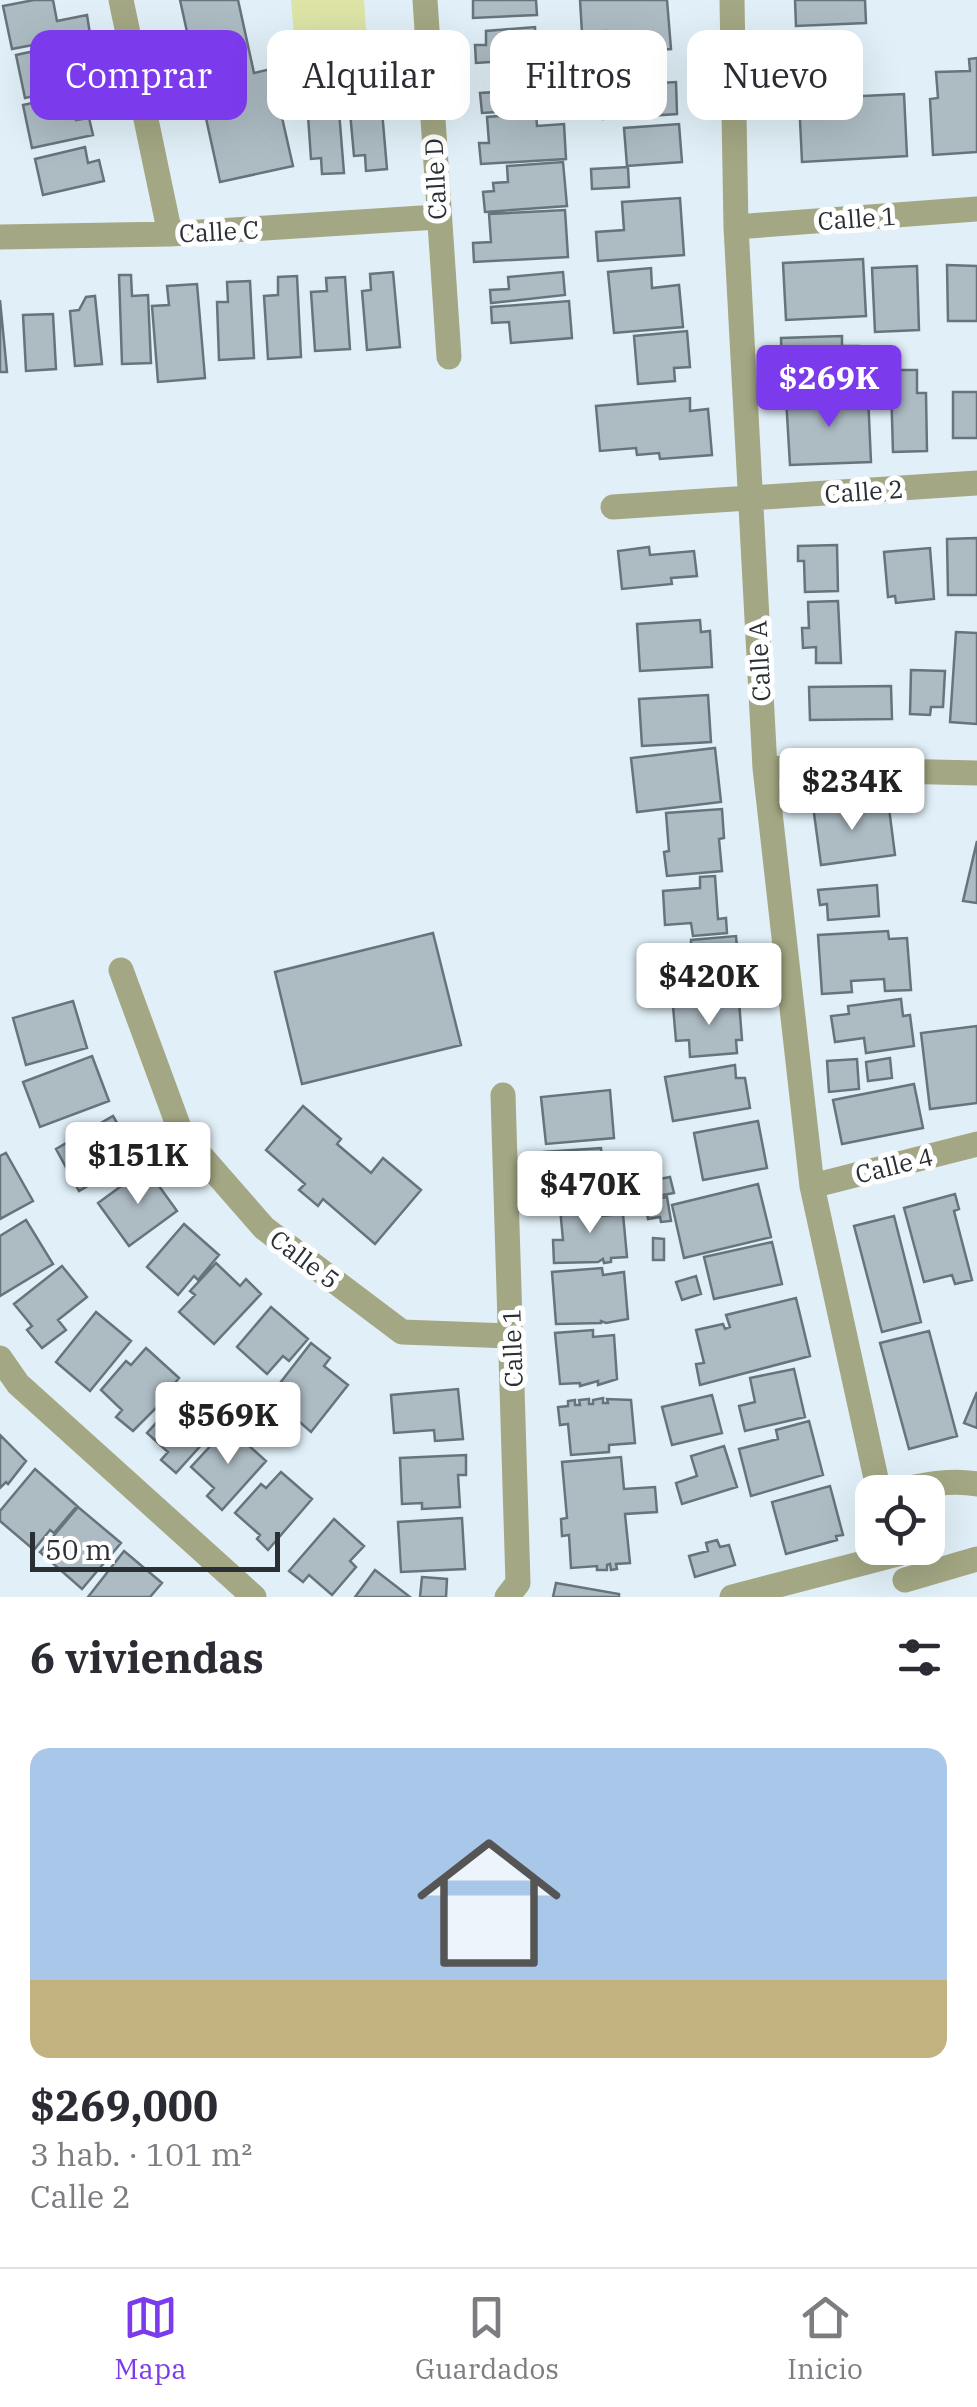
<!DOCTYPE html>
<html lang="es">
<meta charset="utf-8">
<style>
:root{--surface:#fff;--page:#f2f2f3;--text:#2b2b33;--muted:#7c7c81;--line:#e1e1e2;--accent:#7c3aed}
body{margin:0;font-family:"IBM Plex Serif",serif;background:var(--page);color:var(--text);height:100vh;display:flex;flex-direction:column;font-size:38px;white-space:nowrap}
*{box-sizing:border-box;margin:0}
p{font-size:32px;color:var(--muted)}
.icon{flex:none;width:55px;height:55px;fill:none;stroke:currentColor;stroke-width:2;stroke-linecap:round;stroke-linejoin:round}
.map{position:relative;height:1597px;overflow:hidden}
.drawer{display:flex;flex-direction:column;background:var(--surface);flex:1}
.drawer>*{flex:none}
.guide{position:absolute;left:30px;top:30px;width:918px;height:90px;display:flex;gap:20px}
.controls{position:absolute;left:855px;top:1475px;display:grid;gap:20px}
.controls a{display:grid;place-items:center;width:90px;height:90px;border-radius:20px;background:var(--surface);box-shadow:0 10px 40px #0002;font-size:50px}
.scale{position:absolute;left:30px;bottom:25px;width:250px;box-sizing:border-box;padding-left:10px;border:5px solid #292f32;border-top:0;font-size:28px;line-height:35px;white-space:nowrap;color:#292f32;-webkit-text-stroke:8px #fff;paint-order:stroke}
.price{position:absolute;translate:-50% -85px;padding:0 22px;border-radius:10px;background:#fff;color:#222;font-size:32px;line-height:65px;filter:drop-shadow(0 2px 5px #0008)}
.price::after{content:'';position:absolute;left:50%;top:60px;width:30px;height:22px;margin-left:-15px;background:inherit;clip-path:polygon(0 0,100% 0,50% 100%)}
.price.on{background:var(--accent);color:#fff}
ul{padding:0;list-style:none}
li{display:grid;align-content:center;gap:20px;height:530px;padding:0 30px}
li+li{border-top:2px solid var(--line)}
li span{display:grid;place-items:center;height:310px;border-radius:20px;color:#555}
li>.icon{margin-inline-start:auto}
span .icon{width:180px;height:180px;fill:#fffc;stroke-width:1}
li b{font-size:42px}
h2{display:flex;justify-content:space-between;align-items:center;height:120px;padding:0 30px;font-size:42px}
.chip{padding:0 35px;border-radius:20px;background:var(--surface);box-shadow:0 10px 40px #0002;font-size:35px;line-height:90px}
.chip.on{background:var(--accent);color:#fff}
.tab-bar{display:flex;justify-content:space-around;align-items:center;height:140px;border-top:2px solid var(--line);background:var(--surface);font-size:28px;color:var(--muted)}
.tab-bar a{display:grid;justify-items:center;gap:5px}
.tab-bar .on{color:var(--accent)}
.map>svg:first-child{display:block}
.green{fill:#dde4a6}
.building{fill:#adbbc3;stroke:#67747b;stroke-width:2.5}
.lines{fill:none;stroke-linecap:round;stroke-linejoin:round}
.minor{stroke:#a3a783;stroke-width:25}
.labels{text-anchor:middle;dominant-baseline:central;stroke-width:10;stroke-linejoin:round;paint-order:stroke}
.street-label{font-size:25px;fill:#292f32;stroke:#fff}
</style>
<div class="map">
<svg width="977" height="1597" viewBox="0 0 977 1597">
<rect width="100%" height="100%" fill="#e1f0f8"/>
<path class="green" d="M 291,0 L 364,0 L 368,56 L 296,61 Z"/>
<path class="building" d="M 34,0 L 53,0 L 57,21 L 87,15 L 90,34 L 12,49 L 3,6 Z
M 180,0 L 238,0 L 254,73 L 271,69 L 293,166 L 220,182 Z
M 473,0 L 536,0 L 537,15 L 473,18 Z
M 580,0 L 667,0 L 671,49 L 608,54 L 606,31 L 582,33 Z
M 795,0 L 865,0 L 866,23 L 796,26 Z
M 535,27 L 537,59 L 476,63 L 475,45 L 486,45 L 486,31 Z
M 62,45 L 67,70 L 77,68 L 81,86 L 25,98 L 16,55 Z
M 977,58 L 977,152 L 933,155 L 930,99 L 938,98 L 936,72 L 970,71 L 969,59 Z
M 543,63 L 543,74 L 558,73 L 560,108 L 482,113 L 480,93 L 495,92 L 493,66 Z
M 624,65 L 625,85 L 676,82 L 677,114 L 603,119 L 600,67 Z
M 379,76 L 387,169 L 366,171 L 365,155 L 354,156 L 347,79 Z
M 904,94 L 907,156 L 802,162 L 799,99 Z
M 70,95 L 76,120 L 89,118 L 93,135 L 32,148 L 23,105 Z
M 338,99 L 344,173 L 322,174 L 321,158 L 311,159 L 307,101 Z
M 536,113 L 537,126 L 564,124 L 566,159 L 481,164 L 479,143 L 489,143 L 487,117 Z
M 679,124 L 682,162 L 627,166 L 624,128 Z
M 85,147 L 88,163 L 99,160 L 104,181 L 43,195 L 35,159 Z
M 563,162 L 567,206 L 485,212 L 483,192 L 494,191 L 493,183 L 508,182 L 507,166 Z
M 628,167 L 629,187 L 592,189 L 591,169 Z
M 680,198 L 684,255 L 598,261 L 596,232 L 624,230 L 622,202 Z
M 565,210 L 568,257 L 474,262 L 473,243 L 491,242 L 489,214 Z
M 863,259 L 866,316 L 786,320 L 783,263 Z
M 947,265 L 977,266 L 977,321 L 948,321 Z
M 917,266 L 919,330 L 875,332 L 872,268 Z
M 651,268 L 652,288 L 679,285 L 683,327 L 614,333 L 608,272 Z
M 393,272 L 400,347 L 367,350 L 362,291 L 371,290 L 370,274 Z
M 563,272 L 565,295 L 491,303 L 490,290 L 509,289 L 508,277 Z
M 119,275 L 131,275 L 132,296 L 148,295 L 151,363 L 122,364 Z
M 297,276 L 301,357 L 268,359 L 264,296 L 278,295 L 278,277 Z
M 345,277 L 350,349 L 315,351 L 311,292 L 327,291 L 326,278 Z
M 250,281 L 254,358 L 219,360 L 217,302 L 228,302 L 227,282 Z
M 197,284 L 205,378 L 158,382 L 152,306 L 169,305 L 167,286 Z
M 95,296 L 102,364 L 75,366 L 70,311 L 79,310 L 86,297 Z
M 0,300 L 7,372 L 0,372 Z
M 569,301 L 572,338 L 511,343 L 509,322 L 492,323 L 491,307 Z
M 53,314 L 56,369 L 26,371 L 23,315 Z
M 687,331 L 690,367 L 674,368 L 675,381 L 638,384 L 634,336 Z
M 842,336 L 842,346 L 859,346 L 859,368 L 782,371 L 781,338 Z
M 896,370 L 917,370 L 917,393 L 926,393 L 927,451 L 893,452 L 891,385 L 897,385 Z
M 953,392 L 977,392 L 977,438 L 953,438 Z
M 868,395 L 871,462 L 790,465 L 786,398 Z
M 690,398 L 690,411 L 708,409 L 712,455 L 660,459 L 659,453 L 637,455 L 636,448 L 600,451 L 596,406 Z
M 977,538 L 977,595 L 948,595 L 947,539 Z
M 837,545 L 838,591 L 805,592 L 804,561 L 798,561 L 798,546 Z
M 649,547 L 650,555 L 694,551 L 697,576 L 671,578 L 672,584 L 622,589 L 618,551 Z
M 930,548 L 934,599 L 896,603 L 895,596 L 888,597 L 884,552 Z
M 838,601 L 841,663 L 816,663 L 816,647 L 803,648 L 802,628 L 809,628 L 808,602 Z
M 700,620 L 701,632 L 710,631 L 712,667 L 640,671 L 637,624 Z
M 956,632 L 977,633 L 977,724 L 950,722 Z
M 911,670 L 945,671 L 943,707 L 931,707 L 930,715 L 910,714 Z
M 891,686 L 892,719 L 810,720 L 809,687 Z
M 708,695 L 711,742 L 642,746 L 639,699 Z
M 715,748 L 721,802 L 637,812 L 631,758 Z
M 862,800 L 864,812 L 889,808 L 895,855 L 821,865 L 813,806 Z
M 722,809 L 724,838 L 719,839 L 722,871 L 667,876 L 664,852 L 669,851 L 666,813 Z
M 977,841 L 977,903 L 963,901 Z
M 715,876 L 718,919 L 726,918 L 727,933 L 693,936 L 691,923 L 665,925 L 663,891 L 700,888 L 700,877 Z
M 877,885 L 879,916 L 828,920 L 827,904 L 820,905 L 818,890 Z
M 888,931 L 889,939 L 907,938 L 911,990 L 885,991 L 884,979 L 851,981 L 852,992 L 822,994 L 818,935 Z
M 433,933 L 461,1045 L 302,1084 L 275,972 Z
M 736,936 L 740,982 L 659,989 L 655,951 L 691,947 L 691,940 Z
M 901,999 L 903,1016 L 910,1015 L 914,1046 L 866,1053 L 864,1038 L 835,1042 L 831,1016 L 849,1014 L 848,1006 Z
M 73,1001 L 87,1048 L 26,1065 L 13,1018 Z
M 739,1001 L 742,1040 L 736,1040 L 737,1053 L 690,1057 L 689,1040 L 676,1041 L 673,1006 Z
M 977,1026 L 977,1103 L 930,1109 L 921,1033 Z
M 92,1056 L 109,1101 L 40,1127 L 23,1082 Z
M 890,1058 L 892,1078 L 868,1081 L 866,1062 Z
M 857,1059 L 859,1089 L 829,1092 L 827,1061 Z
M 735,1065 L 736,1078 L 745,1078 L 750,1108 L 673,1121 L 665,1077 Z
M 914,1084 L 923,1128 L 842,1144 L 833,1100 Z
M 610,1090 L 614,1138 L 546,1144 L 541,1097 Z
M 303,1106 L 341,1139 L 337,1144 L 371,1173 L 383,1158 L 421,1190 L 375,1244 L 323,1199 L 318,1206 L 299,1190 L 305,1184 L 266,1150 Z
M 113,1116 L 137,1157 L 79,1191 L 56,1149 Z
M 758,1121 L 767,1168 L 703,1180 L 694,1133 Z
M 601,1148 L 605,1195 L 587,1201 L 587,1197 L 569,1201 L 568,1198 L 548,1200 L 544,1152 Z
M 6,1153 L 33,1201 L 0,1219 L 0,1156 Z
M 146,1168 L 177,1211 L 129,1246 L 98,1203 Z
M 670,1177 L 674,1193 L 652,1197 L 649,1181 Z
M 758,1184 L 771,1237 L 684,1258 L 672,1205 Z
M 955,1194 L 959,1209 L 954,1211 L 972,1280 L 955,1284 L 952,1275 L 924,1282 L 904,1208 Z
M 667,1197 L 671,1221 L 661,1222 L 660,1217 L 648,1219 L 645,1201 Z
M 599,1205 L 600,1216 L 623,1214 L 627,1257 L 611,1258 L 611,1262 L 604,1263 L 603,1259 L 598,1262 L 554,1263 L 553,1240 L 563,1240 L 560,1208 Z
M 894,1216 L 921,1322 L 882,1332 L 854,1226 Z
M 26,1220 L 53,1264 L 0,1296 L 0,1236 Z
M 184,1224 L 219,1255 L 198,1280 L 194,1276 L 178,1295 L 147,1267 Z
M 653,1238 L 664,1239 L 664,1260 L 653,1260 Z
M 772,1242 L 782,1284 L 714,1299 L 704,1257 Z
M 216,1263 L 240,1286 L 246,1279 L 261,1294 L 214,1344 L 179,1312 L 195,1295 L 190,1291 Z
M 62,1266 L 87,1297 L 58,1320 L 66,1330 L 42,1348 L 27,1330 L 32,1326 L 14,1304 Z
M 602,1268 L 603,1275 L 624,1272 L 628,1319 L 606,1323 L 601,1321 L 601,1323 L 556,1324 L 552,1272 Z
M 696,1276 L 701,1294 L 682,1300 L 676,1282 Z
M 796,1298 L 810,1356 L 700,1385 L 696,1364 L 704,1363 L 696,1330 L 723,1324 L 725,1329 L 730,1327 L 726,1315 Z
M 271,1307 L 308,1339 L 289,1361 L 283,1356 L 267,1374 L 237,1347 Z
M 96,1312 L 131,1341 L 90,1391 L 56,1362 Z
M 593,1330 L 593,1337 L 614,1335 L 617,1379 L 598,1385 L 598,1381 L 580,1386 L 580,1383 L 560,1384 L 555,1333 Z
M 929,1331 L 957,1436 L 909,1449 L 880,1343 Z
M 311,1343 L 330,1358 L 324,1366 L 348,1385 L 311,1432 L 270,1396 Z
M 146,1348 L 179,1378 L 170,1389 L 173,1391 L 133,1431 L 116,1417 L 122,1410 L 101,1390 L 126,1361 L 131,1365 Z
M 794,1369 L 805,1417 L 745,1431 L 739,1406 L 755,1402 L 750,1378 Z
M 458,1389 L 463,1439 L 435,1441 L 434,1430 L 394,1433 L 391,1395 Z
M 186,1390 L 221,1423 L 176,1473 L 161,1460 L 168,1452 L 147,1433 Z
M 977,1392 L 977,1428 L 964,1423 Z
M 712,1395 L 722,1433 L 672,1445 L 662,1407 Z
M 603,1398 L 603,1403 L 608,1403 L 607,1399 L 631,1400 L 635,1443 L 609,1445 L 609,1452 L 571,1455 L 568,1424 L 560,1425 L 558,1407 L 568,1406 L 568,1401 L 575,1400 L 575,1405 L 580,1405 L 579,1400 L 589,1399 L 589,1404 L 593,1404 L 593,1400 Z
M 809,1421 L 823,1475 L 751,1496 L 739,1449 L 778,1439 L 776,1430 Z
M 228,1427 L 266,1461 L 222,1510 L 207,1496 L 214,1488 L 191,1467 Z
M 0,1435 L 26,1461 L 8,1484 L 6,1482 L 0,1488 Z
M 724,1446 L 737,1487 L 682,1504 L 676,1483 L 697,1476 L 691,1456 Z
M 466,1455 L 466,1475 L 458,1475 L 460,1507 L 422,1509 L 422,1503 L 402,1504 L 400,1458 Z
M 621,1457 L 624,1489 L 655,1487 L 657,1512 L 625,1514 L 630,1563 L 616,1564 L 617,1569 L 611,1570 L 610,1564 L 607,1565 L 607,1570 L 597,1570 L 597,1566 L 571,1568 L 569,1535 L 562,1536 L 561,1519 L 567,1518 L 562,1462 Z
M 35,1469 L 77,1506 L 54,1533 L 50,1530 L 34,1550 L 0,1521 L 0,1511 Z
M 281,1472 L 312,1499 L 268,1550 L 257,1539 L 260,1535 L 235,1513 L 261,1484 L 266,1488 Z
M 830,1486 L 843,1535 L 836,1536 L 837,1540 L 786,1554 L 772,1502 Z
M 78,1507 L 121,1543 L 82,1589 L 40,1552 Z
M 462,1518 L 465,1569 L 401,1572 L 398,1522 Z
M 334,1519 L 364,1546 L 350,1561 L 356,1567 L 332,1595 L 309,1575 L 303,1582 L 289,1571 Z
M 717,1540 L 720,1547 L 729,1545 L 735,1565 L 695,1577 L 689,1556 L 708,1551 L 706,1543 Z
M 124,1551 L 162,1583 L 150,1597 L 88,1597 Z
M 375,1570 L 410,1597 L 355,1597 Z
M 422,1577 L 447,1579 L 446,1597 L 420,1597 Z
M 556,1583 L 619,1594 L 619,1597 L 553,1597 Z"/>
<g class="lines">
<path class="minor" d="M 121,0 L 170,234
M 425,0 L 449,357
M 732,0 L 736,227 L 765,768 L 812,1186 L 879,1492
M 736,227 L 977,209
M 0,237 L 170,234 L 437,217
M 613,507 L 977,483
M 765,768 L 977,773
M 121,970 L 181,1133 L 264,1228 L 402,1332 L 512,1336
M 503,1095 L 518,1583 L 507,1597
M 812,1186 L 977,1144
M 0,1358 L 18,1384 L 254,1597
M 890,1492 C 919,1486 948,1479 977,1484
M 905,1580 L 977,1559
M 732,1597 L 898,1554"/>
</g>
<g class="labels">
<g class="street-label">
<text transform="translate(435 179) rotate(-93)">Calle D</text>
<text transform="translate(857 218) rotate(-4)">Calle 1</text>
<text transform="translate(219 231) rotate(-3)">Calle C</text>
<text transform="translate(864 491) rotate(-4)">Calle 2</text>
<text transform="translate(759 661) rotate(-93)">Calle A</text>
<text transform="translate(894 1165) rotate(-14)">Calle 4</text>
<text transform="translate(305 1259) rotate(37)">Calle 5</text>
<text transform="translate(512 1348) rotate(-92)">Calle 1</text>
</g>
</g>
</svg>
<div class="controls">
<a><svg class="icon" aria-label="locate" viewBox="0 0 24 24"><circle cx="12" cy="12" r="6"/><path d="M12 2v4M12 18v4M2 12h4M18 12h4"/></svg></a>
</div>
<div class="scale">50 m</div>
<b class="price on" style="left:829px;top:430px">$269K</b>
<b class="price" style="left:852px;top:833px">$234K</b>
<b class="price" style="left:709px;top:1028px">$420K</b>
<b class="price" style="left:138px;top:1207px">$151K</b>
<b class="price" style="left:590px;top:1236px">$470K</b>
<b class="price" style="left:228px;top:1467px">$569K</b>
<div class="guide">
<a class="chip on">Comprar</a>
<a class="chip">Alquilar</a>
<a class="chip">Filtros</a>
<a class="chip">Nuevo</a>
</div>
</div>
<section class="drawer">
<h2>6 viviendas<svg class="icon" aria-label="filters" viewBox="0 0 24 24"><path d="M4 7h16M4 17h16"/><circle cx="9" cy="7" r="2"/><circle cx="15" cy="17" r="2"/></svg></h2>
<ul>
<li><span style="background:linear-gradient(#a9c7e8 75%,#c2b280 0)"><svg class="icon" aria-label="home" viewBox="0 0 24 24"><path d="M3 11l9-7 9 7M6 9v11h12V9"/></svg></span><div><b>$269,000</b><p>3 hab. · 101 m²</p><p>Calle 2</p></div></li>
</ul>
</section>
<nav class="tab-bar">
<a class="on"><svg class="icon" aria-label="map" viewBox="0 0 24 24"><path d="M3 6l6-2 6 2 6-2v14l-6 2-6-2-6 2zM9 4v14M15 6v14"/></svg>Mapa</a>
<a><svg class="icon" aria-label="saved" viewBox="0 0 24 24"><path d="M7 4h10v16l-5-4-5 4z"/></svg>Guardados</a>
<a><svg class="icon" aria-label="home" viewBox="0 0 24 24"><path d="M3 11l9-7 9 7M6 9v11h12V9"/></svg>Inicio</a>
</nav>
